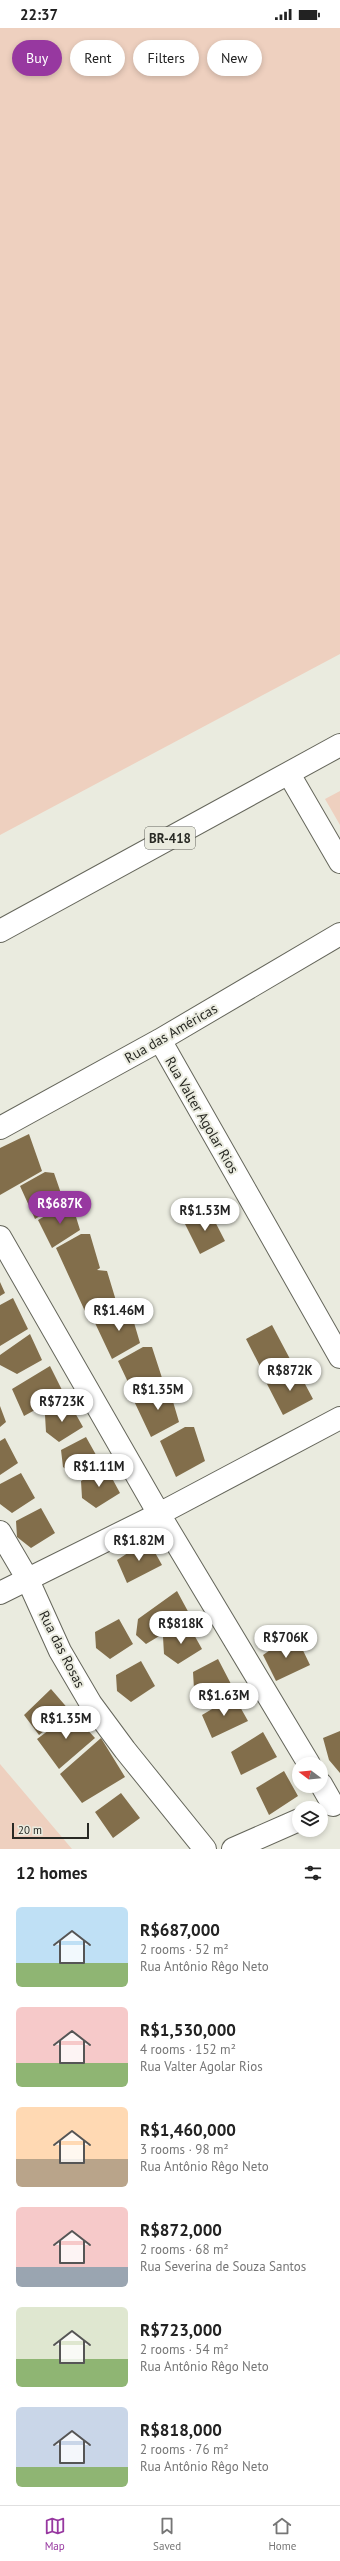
<!DOCTYPE html>
<meta charset="utf-8">
<style>
:root{--surface:#fff;--page:#f2f2f2;--text:#222;--muted:#767676;--line:#e0e0e0;--accent:#9738a0}
body{margin:0;font-family:"PT Sans",sans-serif;background:var(--page);color:var(--text);height:100vh;display:flex;flex-direction:column;font-size:15px;white-space:nowrap}
*{box-sizing:border-box;margin:0}
p{font-size:13px;color:var(--muted)}
.icon{flex:none;width:22px;height:22px;fill:none;stroke:currentColor;stroke-width:2;stroke-linecap:round;stroke-linejoin:round}
.map{position:relative;height:1821px;overflow:hidden}
.details{display:flex;flex-direction:column;background:var(--surface);flex:1}
.details>*{flex:none}
.top-card{position:absolute;left:12px;top:12px;width:316px;height:36px;display:flex;gap:8px}
.needle{width:26px;rotate:286deg}
.controls{position:absolute;left:292px;top:1729px;display:grid;gap:8px}
.controls a{display:grid;place-items:center;width:36px;height:36px;border-radius:50%;background:var(--surface);box-shadow:0 2px 6px #0003;font-size:20px}
.scale{position:absolute;left:12px;bottom:10px;width:77px;box-sizing:border-box;padding-left:4px;border:2px solid #282924;border-top:0;font-size:11px;line-height:14px;white-space:nowrap;color:#282924;-webkit-text-stroke:3px #eaebdf;paint-order:stroke}
.price{position:absolute;translate:-50% -34px;padding:0 9px;border-radius:14px;background:#fff;color:#222;font-size:13px;line-height:26px;filter:drop-shadow(0 1px 2px #0008)}
.price::after{content:'';position:absolute;left:50%;top:24px;width:12px;height:9px;margin-left:-6px;background:inherit;clip-path:polygon(0 0,100% 0,50% 100%)}
.price.selected{background:var(--accent);color:#fff}
ul{padding:0;list-style:none}
li{display:flex;align-items:center;gap:12px;height:100px;padding:0 16px}
li span{display:grid;place-items:center;flex:none;width:112px;height:80px;border-radius:6px;color:#555}
li>.icon{margin-inline-start:auto}
span .icon{width:48px;height:48px;fill:#fffc;stroke-width:1}
li b{font-size:17px}
h2{display:flex;justify-content:space-between;align-items:center;height:48px;padding:0 16px;font-size:17px}
.chip{padding:0 14px;border-radius:18px;background:var(--surface);box-shadow:0 2px 6px #0003;font-size:14px;line-height:36px}
.chip.selected{background:var(--accent);color:#fff}
.status{display:flex;justify-content:space-between;align-items:center;height:28px;padding:0 20px;background:var(--surface);direction:ltr}
.status svg{height:11px;fill:currentColor}
.tab-bar{display:flex;justify-content:space-around;align-items:center;height:56px;border-top:1px solid var(--line);background:var(--surface);font-size:11px;color:var(--muted)}
.tab-bar a{display:grid;justify-items:center;gap:2px}
.tab-bar .selected{color:var(--accent)}
.map>svg:first-child{display:block}
.green{fill:#eed0bf}
.building{fill:#826e4b}
.lines{fill:none;stroke-linecap:round;stroke-linejoin:round}
.street-casing{stroke:#65665b;stroke-width:24}
.primary-casing{stroke:#65665b;stroke-width:24}
.street{stroke:#fff;stroke-width:22}
.primary{stroke:#fff;stroke-width:22}
.labels{text-anchor:middle;dominant-baseline:central;stroke-width:4;stroke-linejoin:round;paint-order:stroke}
.shield{fill:#eaebdf;stroke:#62635c;stroke-width:1}
.shield-label{font-size:13px;font-weight:bold;fill:#282924}
.street-label{font-size:14px;fill:#282924;stroke:#eaebdf}
</style>
<div class="status"><b>22:37</b><svg viewBox="0 0 49 12"><path d="M0 12V9h3v3zM5 12V6h3v6zM10 12V3h3v9zM15 12V0h3v12zM26 1h20v11H26zM47 4h2v5h-2z"/></svg></div>
<div class="map">
<svg width="340" height="1821" viewBox="0 0 340 1821">
<rect width="100%" height="100%" fill="#eaebdf"/>
<path class="green" d="M 0,0 L 340,0 L 340,626 L 0,807 Z
M 340,763 L 340,797 L 325,771 Z
M 0,1736 L 72,1821 L 0,1821 Z"/>
<path class="building" d="M 29,1106 L 42,1143 L 0,1167 L 0,1120 Z
M 45,1144 L 54,1145 L 64,1174 L 35,1191 L 20,1158 Z
M 63,1178 L 73,1179 L 80,1202 L 52,1220 L 38,1192 Z
M 209,1182 L 225,1213 L 200,1226 L 185,1196 Z
M 81,1206 L 90,1206 L 100,1240 L 97,1242 L 107,1243 L 117,1276 L 89,1292 L 56,1220 Z
M 0,1254 L 5,1265 L 0,1268 Z
M 13,1270 L 28,1301 L 0,1318 L 0,1277 Z
M 120,1281 L 130,1281 L 140,1315 L 112,1331 L 95,1295 Z
M 272,1297 L 290,1331 L 263,1344 L 246,1311 Z
M 30,1306 L 42,1332 L 17,1346 L 0,1337 L 0,1327 Z
M 143,1319 L 152,1319 L 163,1353 L 135,1369 L 118,1333 Z
M 50,1338 L 64,1366 L 24,1388 L 12,1361 Z
M 297,1341 L 313,1371 L 283,1387 L 267,1356 Z
M 160,1359 L 169,1360 L 179,1394 L 151,1409 L 134,1373 Z
M 69,1374 L 83,1399 L 59,1414 L 46,1404 L 45,1387 Z
M 0,1378 L 6,1394 L 0,1399 Z
M 185,1399 L 194,1399 L 205,1433 L 176,1449 L 160,1413 Z
M 86,1409 L 100,1434 L 76,1449 L 63,1439 L 61,1422 Z
M 5,1410 L 18,1435 L 0,1447 L 0,1413 Z
M 106,1439 L 120,1465 L 96,1480 L 82,1470 L 81,1453 Z
M 21,1445 L 35,1470 L 12,1485 L 0,1476 L 0,1456 Z
M 41,1480 L 55,1505 L 31,1520 L 17,1509 L 16,1493 Z
M 148,1512 L 162,1537 L 127,1555 L 117,1532 Z
M 177,1563 L 191,1589 L 146,1616 L 136,1607 L 138,1591 Z
M 119,1591 L 133,1616 L 110,1631 L 96,1620 L 95,1604 Z
M 188,1596 L 202,1621 L 178,1636 L 164,1626 L 163,1609 Z
M 297,1610 L 310,1637 L 276,1653 L 263,1627 L 276,1618 Z
M 218,1631 L 231,1656 L 208,1671 L 194,1661 L 193,1644 Z
M 141,1633 L 155,1658 L 131,1674 L 117,1663 L 116,1647 Z
M 51,1661 L 70,1683 L 39,1707 L 24,1687 Z
M 234,1668 L 248,1693 L 212,1710 L 202,1687 Z
M 72,1685 L 95,1710 L 59,1741 L 37,1711 Z
M 340,1703 L 340,1745 L 329,1732 L 323,1710 Z
M 263,1704 L 277,1729 L 241,1747 L 231,1724 Z
M 101,1710 L 125,1749 L 82,1775 L 60,1746 Z
M 284,1743 L 298,1768 L 269,1787 L 256,1760 Z
M 121,1765 L 140,1790 L 113,1810 L 95,1784 Z"/>
<g class="lines">
<defs>
<path id="street" d="M 289,746 L 340,834
M 160,1012 L 340,1329
M 0,1100 L 160,1012 L 340,906
M 0,1209 L 159,1486 L 309,1736
M 0,1504 L 27,1550 L 60,1623 L 91,1676 L 125,1722 L 205,1821
M 0,1565 L 159,1486 L 340,1390
M 321,1756 L 333,1777
M 233,1821 L 299,1792"/>
<path id="primary" d="M 0,903 L 340,717"/>
</defs>
<use href="#street" class="street-casing"/>
<use href="#primary" class="primary-casing"/>
<use href="#street" class="street"/>
<use href="#primary" class="primary"/>
</g>
<g class="labels">
<rect class="shield" x="145" y="799" width="50" height="22" rx="3"/>
<g class="shield-label">
<text x="170" y="810">BR-418</text>
</g>
<g class="street-label">
<text transform="translate(171 1005) rotate(-30)">Rua das Américas</text>
<text transform="translate(202 1087) rotate(60)">Rua Valter Agolar Rios</text>
<text transform="translate(62 1621) rotate(63)">Rua das Rosas</text>
</g>
</g>
</svg>
<div class="controls">
<a><svg class="needle" viewBox="-14 -14 28 28"><path d="M0-13l5 13h-10z" fill="#e53935"/><path d="M0 13l5-13h-10z" fill="#767676"/></svg></a>
<a><svg class="icon" aria-label="layers" viewBox="0 0 24 24"><path d="M12 4l9 5-9 5-9-5zM3 14l9 5 9-5"/></svg></a>
</div>
<div class="scale">20 m</div>
<b class="price selected" style="left:60px;top:1197px">R$687K</b>
<b class="price" style="left:205px;top:1204px">R$1.53M</b>
<b class="price" style="left:119px;top:1304px">R$1.46M</b>
<b class="price" style="left:290px;top:1364px">R$872K</b>
<b class="price" style="left:158px;top:1383px">R$1.35M</b>
<b class="price" style="left:62px;top:1395px">R$723K</b>
<b class="price" style="left:99px;top:1460px">R$1.11M</b>
<b class="price" style="left:139px;top:1534px">R$1.82M</b>
<b class="price" style="left:181px;top:1617px">R$818K</b>
<b class="price" style="left:286px;top:1631px">R$706K</b>
<b class="price" style="left:224px;top:1689px">R$1.63M</b>
<b class="price" style="left:66px;top:1712px">R$1.35M</b>
<div class="top-card">
<a class="chip selected">Buy</a>
<a class="chip">Rent</a>
<a class="chip">Filters</a>
<a class="chip">New</a>
</div>
</div>
<section class="details">
<h2>12 homes<svg class="icon" aria-label="filters" viewBox="0 0 24 24"><path d="M4 7h16M4 17h16"/><circle cx="9" cy="7" r="2"/><circle cx="15" cy="17" r="2"/></svg></h2>
<ul>
<li><span style="background:linear-gradient(#bfe0f5 70%,#8fb573 0)"><svg class="icon" aria-label="home" viewBox="0 0 24 24"><path d="M3 11l9-7 9 7M6 9v11h12V9"/></svg></span><div><b>R$687,000</b><p>2 rooms · 52 m²</p><p>Rua Antônio Rêgo Neto</p></div></li>
<li><span style="background:linear-gradient(#f6c9c9 70%,#8fb573 0)"><svg class="icon" aria-label="home" viewBox="0 0 24 24"><path d="M3 11l9-7 9 7M6 9v11h12V9"/></svg></span><div><b>R$1,530,000</b><p>4 rooms · 152 m²</p><p>Rua Valter Agolar Rios</p></div></li>
<li><span style="background:linear-gradient(#ffd9b3 65%,#b9a48a 0)"><svg class="icon" aria-label="home" viewBox="0 0 24 24"><path d="M3 11l9-7 9 7M6 9v11h12V9"/></svg></span><div><b>R$1,460,000</b><p>3 rooms · 98 m²</p><p>Rua Antônio Rêgo Neto</p></div></li>
<li><span style="background:linear-gradient(#f6c9c9 75%,#9aa5b1 0)"><svg class="icon" aria-label="home" viewBox="0 0 24 24"><path d="M3 11l9-7 9 7M6 9v11h12V9"/></svg></span><div><b>R$872,000</b><p>2 rooms · 68 m²</p><p>Rua Severina de Souza Santos</p></div></li>
<li><span style="background:linear-gradient(#dfe7d0 65%,#8fb573 0)"><svg class="icon" aria-label="home" viewBox="0 0 24 24"><path d="M3 11l9-7 9 7M6 9v11h12V9"/></svg></span><div><b>R$723,000</b><p>2 rooms · 54 m²</p><p>Rua Antônio Rêgo Neto</p></div></li>
<li><span style="background:linear-gradient(#c9d6e8 75%,#8fb573 0)"><svg class="icon" aria-label="home" viewBox="0 0 24 24"><path d="M3 11l9-7 9 7M6 9v11h12V9"/></svg></span><div><b>R$818,000</b><p>2 rooms · 76 m²</p><p>Rua Antônio Rêgo Neto</p></div></li>
</ul>
</section>
<nav class="tab-bar">
<a class="selected"><svg class="icon" aria-label="map" viewBox="0 0 24 24"><path d="M3 6l6-2 6 2 6-2v14l-6 2-6-2-6 2zM9 4v14M15 6v14"/></svg>Map</a>
<a><svg class="icon" aria-label="saved" viewBox="0 0 24 24"><path d="M7 4h10v16l-5-4-5 4z"/></svg>Saved</a>
<a><svg class="icon" aria-label="home" viewBox="0 0 24 24"><path d="M3 11l9-7 9 7M6 9v11h12V9"/></svg>Home</a>
</nav>
